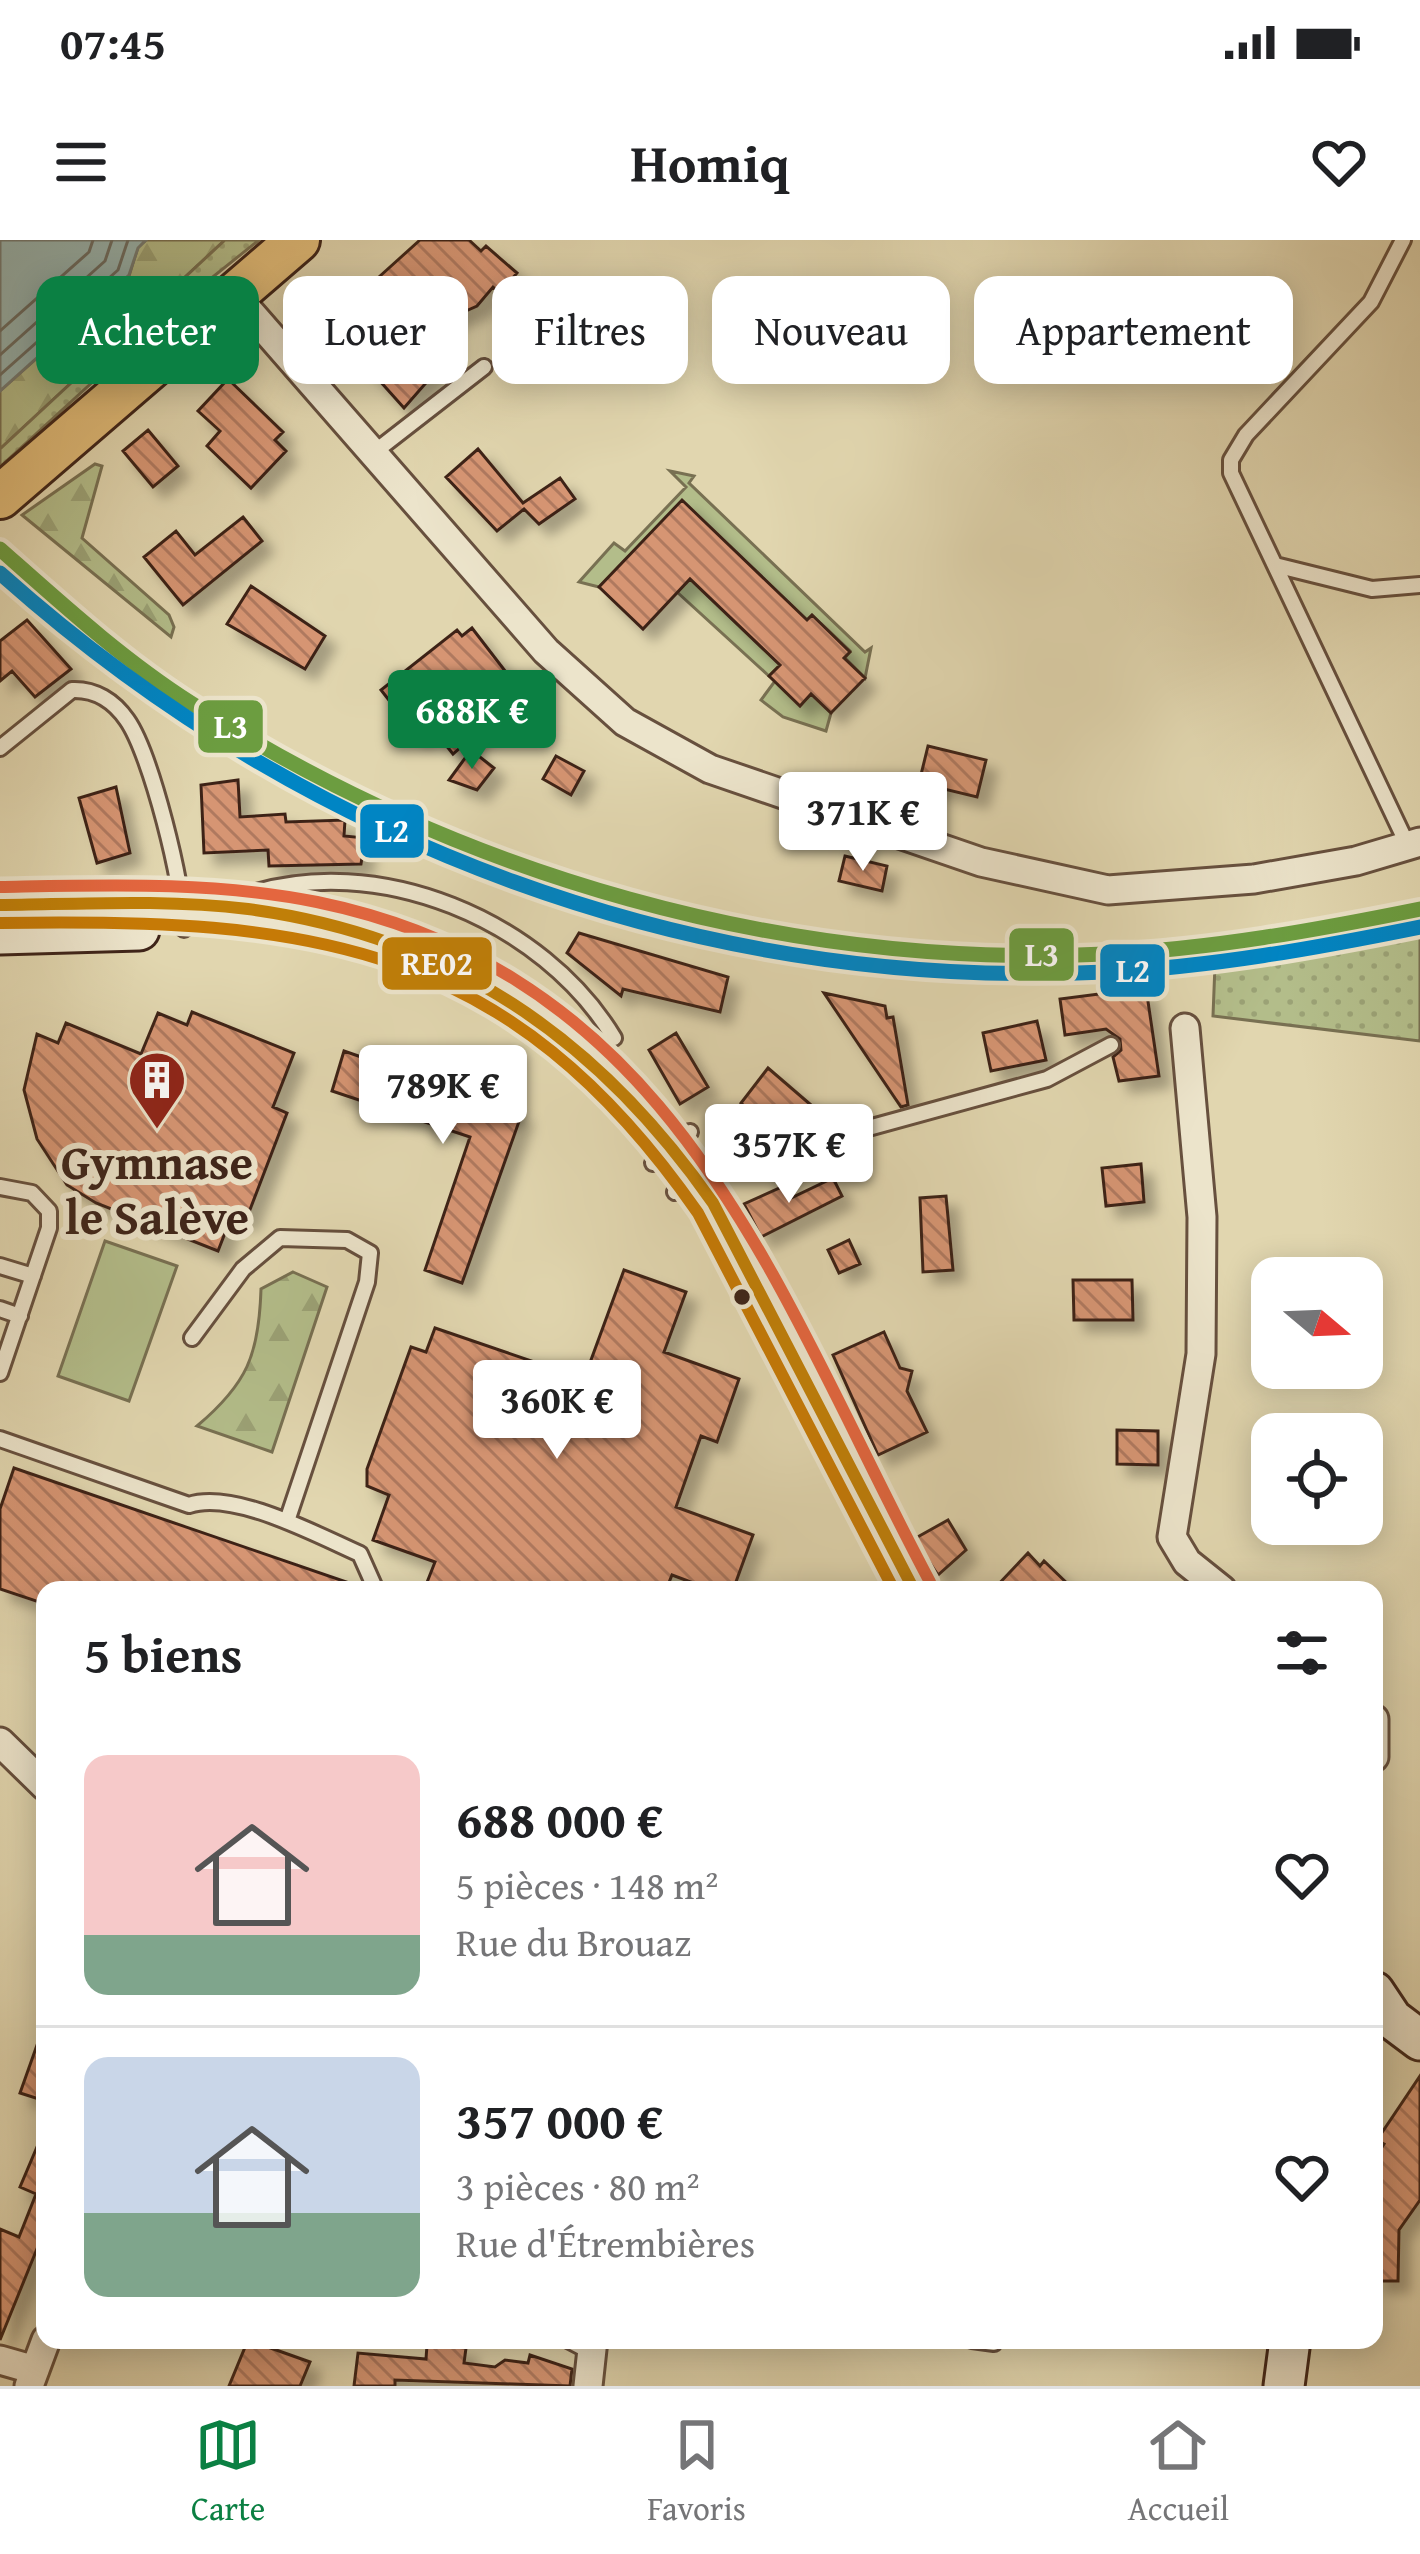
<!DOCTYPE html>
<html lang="fr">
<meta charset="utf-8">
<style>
:root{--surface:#fff;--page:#f2f2f2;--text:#202124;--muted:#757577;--line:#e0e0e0;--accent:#0b8043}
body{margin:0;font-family:"Gentium Book Plus",serif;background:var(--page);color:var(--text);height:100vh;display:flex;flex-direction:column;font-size:45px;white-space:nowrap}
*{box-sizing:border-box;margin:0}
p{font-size:39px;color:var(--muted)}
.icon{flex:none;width:66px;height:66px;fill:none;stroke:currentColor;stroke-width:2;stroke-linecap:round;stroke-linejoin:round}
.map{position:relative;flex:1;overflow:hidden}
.sheet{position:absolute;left:36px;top:1341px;width:1347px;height:768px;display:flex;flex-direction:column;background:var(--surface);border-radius:24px;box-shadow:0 6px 30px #0003}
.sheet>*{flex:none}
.top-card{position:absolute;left:36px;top:36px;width:1350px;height:108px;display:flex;gap:24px}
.needle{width:78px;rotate:109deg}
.tools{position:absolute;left:1251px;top:1017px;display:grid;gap:24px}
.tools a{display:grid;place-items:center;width:132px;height:132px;border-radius:24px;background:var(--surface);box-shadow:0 6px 30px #0003;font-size:60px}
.price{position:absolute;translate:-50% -102px;padding:0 27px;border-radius:12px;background:#fff;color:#222;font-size:39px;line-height:78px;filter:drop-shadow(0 3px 6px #0008)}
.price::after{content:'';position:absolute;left:50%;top:72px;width:36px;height:27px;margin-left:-18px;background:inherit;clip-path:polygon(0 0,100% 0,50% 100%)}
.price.on{background:var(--accent);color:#fff}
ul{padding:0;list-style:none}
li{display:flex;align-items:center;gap:36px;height:300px;padding:0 48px}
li+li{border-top:3px solid var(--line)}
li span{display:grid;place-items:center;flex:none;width:336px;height:240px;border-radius:24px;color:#555}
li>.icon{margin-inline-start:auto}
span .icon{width:144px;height:144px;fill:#fffc;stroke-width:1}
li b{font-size:51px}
h2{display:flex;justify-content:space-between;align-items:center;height:144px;padding:0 48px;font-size:51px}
.chip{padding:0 42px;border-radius:24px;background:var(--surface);box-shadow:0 6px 30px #0003;font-size:42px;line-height:108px}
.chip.on{background:var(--accent);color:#fff}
.status{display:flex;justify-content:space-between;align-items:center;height:84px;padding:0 60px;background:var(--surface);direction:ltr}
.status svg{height:33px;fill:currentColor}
header{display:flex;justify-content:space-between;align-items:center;height:156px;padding:0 48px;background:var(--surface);font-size:54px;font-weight:800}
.tab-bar{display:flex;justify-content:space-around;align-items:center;height:168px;border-top:3px solid var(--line);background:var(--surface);font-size:33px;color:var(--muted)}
.tab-bar a{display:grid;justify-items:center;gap:6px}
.tab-bar .on{color:var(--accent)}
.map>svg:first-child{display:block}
.grass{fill:#b3bd8a;stroke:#787052;stroke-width:3}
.forest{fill:url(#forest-firs);stroke:#787052;stroke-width:3}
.park{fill:url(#park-dots);stroke:#787052;stroke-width:3}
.water{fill:#97b7b4;stroke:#737c76;stroke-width:3}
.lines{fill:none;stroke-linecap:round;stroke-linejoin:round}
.shore{stroke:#6a6e66;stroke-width:3}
.building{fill:url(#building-back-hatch);stroke:#3e2419;stroke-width:3;filter:url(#shadow)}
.service-casing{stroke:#67503e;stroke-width:20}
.minor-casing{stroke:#67503e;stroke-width:33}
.secondary-casing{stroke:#3e2419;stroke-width:45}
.primary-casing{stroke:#3e2419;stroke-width:48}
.service{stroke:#ece4cb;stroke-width:14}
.minor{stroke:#ece4cb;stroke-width:27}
.secondary{stroke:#ece4cb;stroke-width:39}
.primary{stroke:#e0bb78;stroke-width:42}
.bus-1-casing{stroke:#ece4cb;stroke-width:21}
.bus-2-casing{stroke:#ece4cb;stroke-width:21}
.bus-3-casing{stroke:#ece4cb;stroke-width:21}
.bus-1{stroke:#c07f08;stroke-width:12}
.bus-2{stroke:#c67a06;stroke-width:12}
.bus-3{stroke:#e4663f;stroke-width:12}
.rail-1-casing{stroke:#ece4cb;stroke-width:24}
.rail-2-casing{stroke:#ece4cb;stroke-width:24}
.rail-1{stroke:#6c9d40;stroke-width:15}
.rail-2{stroke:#0085c4;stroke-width:15}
.bus-dot{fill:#3e2419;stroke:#ece4cb;stroke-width:4.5}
.labels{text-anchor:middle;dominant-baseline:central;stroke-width:12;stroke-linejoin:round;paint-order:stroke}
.poi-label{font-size:48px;font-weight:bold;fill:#3e2419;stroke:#ece4cb}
.line-badge{stroke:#ece4cb;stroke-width:4.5}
.badge-label{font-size:33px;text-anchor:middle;font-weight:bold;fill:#fff}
</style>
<div class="status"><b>07:45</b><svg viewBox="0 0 49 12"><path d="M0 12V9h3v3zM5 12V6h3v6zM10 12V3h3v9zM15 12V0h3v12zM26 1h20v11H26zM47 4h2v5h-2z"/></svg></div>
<header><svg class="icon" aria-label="menu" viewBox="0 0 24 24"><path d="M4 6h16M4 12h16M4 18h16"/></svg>Homiq<svg class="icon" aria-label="heart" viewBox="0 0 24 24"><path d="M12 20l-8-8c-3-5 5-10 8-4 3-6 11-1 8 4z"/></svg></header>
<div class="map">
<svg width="1420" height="2146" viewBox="0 0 1420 2146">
<defs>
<pattern id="forest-firs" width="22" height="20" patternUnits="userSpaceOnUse" patternTransform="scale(3)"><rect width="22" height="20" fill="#b3bd8a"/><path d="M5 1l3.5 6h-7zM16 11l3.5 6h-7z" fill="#9ba276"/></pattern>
<pattern id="park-dots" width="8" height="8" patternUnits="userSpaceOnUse" patternTransform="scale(3)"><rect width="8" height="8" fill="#b3bd8a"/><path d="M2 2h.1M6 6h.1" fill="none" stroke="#9ba276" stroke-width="1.8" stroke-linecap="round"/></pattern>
<pattern id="building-back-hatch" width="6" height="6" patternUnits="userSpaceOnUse" patternTransform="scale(3)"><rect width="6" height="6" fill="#d69573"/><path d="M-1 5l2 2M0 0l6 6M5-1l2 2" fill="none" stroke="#af795e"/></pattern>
<filter id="shadow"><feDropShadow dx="11" dy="11" stdDeviation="6" flood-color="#0004"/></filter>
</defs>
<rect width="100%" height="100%" fill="#e1d6af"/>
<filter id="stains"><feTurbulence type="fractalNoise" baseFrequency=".00167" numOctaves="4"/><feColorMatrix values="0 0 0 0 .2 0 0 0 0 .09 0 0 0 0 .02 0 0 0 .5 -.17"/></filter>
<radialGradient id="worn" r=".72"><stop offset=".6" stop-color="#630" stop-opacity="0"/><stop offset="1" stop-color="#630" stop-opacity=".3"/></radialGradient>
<path class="grass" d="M 670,231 L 694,236 L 689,243 L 865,412 L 871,408 L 865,438 L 845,418 L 850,411 L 812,375 L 807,380 L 682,261 L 599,347 L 579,342 L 614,303 L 625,311 L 686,247 Z
M 690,339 L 780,425 L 769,436 L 677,352 Z
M 775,441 L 800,465 L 811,454 L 831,473 L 826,491 L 783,477 L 761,460 Z
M 105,1001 L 177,1026 L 129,1161 L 58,1136 Z"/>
<path class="forest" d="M 146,0 L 225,0 L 0,209 L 0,151 L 129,36 L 138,7 Z
M 95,224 L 102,226 L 82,298 L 169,375 L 174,387 L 171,397 L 22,275 Z
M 293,1032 L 327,1047 L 272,1212 L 197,1186 C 247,1144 259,1115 261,1049 Z"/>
<path class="park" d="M 225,0 L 259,0 L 169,72 L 0,227 L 0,209 Z
M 1420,694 L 1420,801 L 1213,776 L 1215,725 Z"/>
<path class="water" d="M 0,0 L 146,0 L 138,8 L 129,35 L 0,151 Z"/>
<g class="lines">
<path class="shore" d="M 0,91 L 89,12 L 93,0
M 0,115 L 105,21 L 112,0
M 0,135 L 118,30 L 128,0"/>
</g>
<path class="building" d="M 420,0 L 469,0 L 481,11 L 486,6 L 517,33 L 500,53 L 493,47 L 477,66 L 421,91 L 446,120 L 404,168 L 328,83 Z
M 228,139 L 283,192 L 275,200 L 286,211 L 251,248 L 207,206 L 220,191 L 198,171 Z
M 148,190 L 178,226 L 153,247 L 123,211 Z
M 478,209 L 523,263 L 560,238 L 575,259 L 539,284 L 524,269 L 497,291 L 446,237 Z
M 682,260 L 807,380 L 812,375 L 850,412 L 844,418 L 865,438 L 831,473 L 811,454 L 800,466 L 769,436 L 780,425 L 690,339 L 643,389 L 599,347 Z
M 243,277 L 262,301 L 183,365 L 144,317 L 176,291 L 195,315 Z
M 251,346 L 325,396 L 305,429 L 227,384 Z
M 27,380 L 71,429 L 35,457 L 12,431 L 0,441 L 0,401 Z
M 472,388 L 522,453 L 453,514 L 430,485 L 417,496 L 381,450 L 457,390 L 462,396 Z
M 928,506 L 986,520 L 977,557 L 919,543 Z
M 471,510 L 494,528 L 477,550 L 449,540 Z
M 556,516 L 584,531 L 571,555 L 543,539 Z
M 238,540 L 240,577 L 285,574 L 286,582 L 345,580 L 344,596 L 365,598 L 361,624 L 269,626 L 268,610 L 204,613 L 201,545 Z
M 116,547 L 130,613 L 97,623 L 79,558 Z
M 845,616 L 887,626 L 882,651 L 839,641 Z
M 579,693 L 728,737 L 720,772 L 623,749 L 621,756 L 567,713 Z
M 1146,748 L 1159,836 L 1119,841 L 1113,817 L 1121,810 L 1120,799 L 1106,789 L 1065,795 L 1060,759 Z
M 824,753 L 885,766 L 887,778 L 893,777 L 908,865 L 901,867 Z
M 192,772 L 294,813 L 273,867 L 287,873 L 246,980 L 232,975 L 218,1011 L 96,963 L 67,945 L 37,899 L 24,850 L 37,794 L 58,803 L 66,783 L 141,814 L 158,773 L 187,785 Z
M 1037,781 L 1046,820 L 991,831 L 983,793 Z
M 676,793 L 708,847 L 680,864 L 649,810 Z
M 344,811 L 522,873 L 462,1043 L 425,1030 L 470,897 L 332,851 Z
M 768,828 L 811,865 L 781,899 L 741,863 Z
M 1141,924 L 1144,962 L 1106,966 L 1102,928 Z
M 833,938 L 842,956 L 761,997 L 744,964 L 784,946 L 791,958 Z
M 946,956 L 953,1030 L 923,1032 L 920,958 Z
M 849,1000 L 860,1024 L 839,1033 L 828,1010 Z
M 624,1030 L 686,1052 L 664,1112 L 739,1139 L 717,1202 L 701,1196 L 676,1267 L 753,1295 L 733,1350 L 712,1350 L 672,1335 L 666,1350 L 424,1350 L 435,1322 L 373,1300 L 389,1255 L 367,1246 L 367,1229 L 411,1107 L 426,1112 L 435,1088 L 584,1139 Z
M 1073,1040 L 1132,1040 L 1133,1080 L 1074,1080 Z
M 884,1092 L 900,1128 L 912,1131 L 907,1151 L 927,1192 L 878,1215 L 833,1115 Z
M 1117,1190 L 1158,1191 L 1158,1225 L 1117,1224 Z
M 14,1228 L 358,1346 L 357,1350 L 45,1350 L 45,1364 L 0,1349 L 0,1269 Z
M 948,1280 L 966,1310 L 938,1335 L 914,1299 Z
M 1028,1313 L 1040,1326 L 1044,1321 L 1074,1350 L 993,1350 Z
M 42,1791 L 45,1791 L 45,1861 L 20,1853 Z
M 1420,1836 L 1420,1960 L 1399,1990 L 1398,2041 L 1374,2041 L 1374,1919 L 1384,1904 L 1377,1900 Z
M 45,1888 L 45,1989 L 0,2100 L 0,1989 L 19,1997 L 36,1954 L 20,1947 Z
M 248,2100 L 310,2122 L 300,2146 L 229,2146 Z
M 427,2105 L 466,2108 L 464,2123 L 495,2127 L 505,2120 L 528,2123 L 530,2115 L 572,2129 L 570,2146 L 395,2140 L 395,2146 L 354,2146 L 358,2113 L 426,2119 Z"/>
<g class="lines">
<defs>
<path id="service" d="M 1403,0 L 1371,62 L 1246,195 L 1231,220 L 1231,233 L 1408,606
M 372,214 L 484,127
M 1275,325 L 1372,349 L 1420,345
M 0,508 L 72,450 C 95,449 114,461 127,480 C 151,514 184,647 184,689
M 244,656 C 376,610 543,680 614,798
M 653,923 L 690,892
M 0,947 L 32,953 L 49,971 L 49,988 L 0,1133
M 675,952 L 777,913 L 1047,839 L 1111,805
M 0,1026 L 33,1036
M 0,1069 L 20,1076
M 192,1098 L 243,1029 L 280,998 L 347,1000 L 370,1013 L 367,1042 L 287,1281
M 0,1199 L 189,1265 C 234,1250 317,1295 360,1314 L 376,1350
M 568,2100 L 589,2111
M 972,2100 L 994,2103"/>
<path id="minor" d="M 235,55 L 546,411 L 625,482 L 710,529 L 981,622 L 1108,650 L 1254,639 L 1356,621 L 1420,602
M 1185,788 L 1202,977 L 1201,1114 L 1172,1297 L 1187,1322 L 1222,1350
M 1374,1479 L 1374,1517
M 0,1502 L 45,1546
M 0,2120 L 35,2130
M 29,2146 L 46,2100
M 588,2146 L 593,2100"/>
<path id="secondary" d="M 0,665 C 81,664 164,661 245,669 C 436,688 613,800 713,963 C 789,1086 844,1223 914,1350
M 0,694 L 139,690
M 1374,1752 L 1392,1779 L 1420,1800
M 1284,2146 L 1290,2100"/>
<path id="primary" d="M 0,257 L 298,0"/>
</defs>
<use href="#service" class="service-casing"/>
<use href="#minor" class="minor-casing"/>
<use href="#secondary" class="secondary-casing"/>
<use href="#primary" class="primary-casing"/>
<use href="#service" class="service"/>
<use href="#minor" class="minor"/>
<use href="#secondary" class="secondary"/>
<use href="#primary" class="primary"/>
<defs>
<path id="bus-1" d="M 0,665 C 82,664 166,659 248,669 C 450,696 597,797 713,963 L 914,1350"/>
<path id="bus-2" d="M 0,683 C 310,678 508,700 698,973 L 894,1350"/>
<path id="bus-3" d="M 0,647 C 106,645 213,641 317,662 C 681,737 777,1055 930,1342"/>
</defs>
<use href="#bus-1" class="bus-1-casing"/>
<use href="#bus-2" class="bus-2-casing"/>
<use href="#bus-3" class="bus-3-casing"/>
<use href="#bus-1" class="bus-1"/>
<use href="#bus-2" class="bus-2"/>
<use href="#bus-3" class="bus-3"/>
<defs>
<path id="rail-1" d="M 0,309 C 61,363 122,419 191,463 C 461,636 784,729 1105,714 C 1212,709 1316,690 1420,669"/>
<path id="rail-2" d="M 0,333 C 304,605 696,751 1106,732 C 1212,727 1316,708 1420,687"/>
</defs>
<use href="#rail-1" class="rail-1-casing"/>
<use href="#rail-2" class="rail-2-casing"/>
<use href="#rail-1" class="rail-1"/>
<use href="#rail-2" class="rail-2"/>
</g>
<defs>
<symbol id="building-pin" viewBox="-11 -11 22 30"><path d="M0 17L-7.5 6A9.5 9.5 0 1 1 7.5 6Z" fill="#8f2418" stroke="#ece4cb"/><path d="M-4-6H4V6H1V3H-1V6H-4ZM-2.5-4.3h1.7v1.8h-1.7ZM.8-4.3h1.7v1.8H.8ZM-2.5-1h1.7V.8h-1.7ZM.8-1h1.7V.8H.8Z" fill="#fff"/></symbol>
</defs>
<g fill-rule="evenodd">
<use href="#building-pin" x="124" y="807" width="66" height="90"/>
</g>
<circle class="bus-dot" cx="742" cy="1057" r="10"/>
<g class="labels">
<g class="poi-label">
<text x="157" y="921">Gymnase<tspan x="157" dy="55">le Salève</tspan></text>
</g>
</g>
<g class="line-badge">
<rect x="196" y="458" width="69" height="57" rx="12" fill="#6c9d40"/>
<rect x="358" y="562" width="68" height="58" rx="12" fill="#0085c4"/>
<rect x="1007" y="686" width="69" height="57" rx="12" fill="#6c9d40"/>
<rect x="380" y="695" width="114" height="57" rx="12" fill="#c07f08"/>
<rect x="1098" y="702" width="69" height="57" rx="12" fill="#0085c4"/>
</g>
<g class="badge-label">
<text x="231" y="498">L3</text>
<text x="392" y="602">L2</text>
<text x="1042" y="726">L3</text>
<text x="437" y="735">RE02</text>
<text x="1133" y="742">L2</text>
</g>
<rect width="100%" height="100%" filter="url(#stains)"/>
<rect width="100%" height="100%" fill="url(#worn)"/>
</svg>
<div class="tools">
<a><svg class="needle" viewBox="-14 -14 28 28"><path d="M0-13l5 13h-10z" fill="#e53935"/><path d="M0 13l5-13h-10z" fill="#757577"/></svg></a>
<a><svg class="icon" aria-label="locate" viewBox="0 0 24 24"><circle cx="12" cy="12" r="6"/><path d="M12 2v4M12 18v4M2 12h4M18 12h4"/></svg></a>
</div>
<b class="price on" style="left:472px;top:532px">688K €</b>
<b class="price" style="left:863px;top:634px">371K €</b>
<b class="price" style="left:443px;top:907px">789K €</b>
<b class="price" style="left:789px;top:966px">357K €</b>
<b class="price" style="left:557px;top:1222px">360K €</b>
<div class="top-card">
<a class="chip on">Acheter</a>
<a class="chip">Louer</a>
<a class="chip">Filtres</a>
<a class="chip">Nouveau</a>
<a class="chip">Appartement</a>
</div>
<section class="sheet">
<h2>5 biens<svg class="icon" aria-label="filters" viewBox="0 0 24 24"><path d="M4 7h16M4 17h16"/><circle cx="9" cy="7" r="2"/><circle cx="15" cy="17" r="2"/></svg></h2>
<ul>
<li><span style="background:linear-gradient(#f6c9c9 75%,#7fa58c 0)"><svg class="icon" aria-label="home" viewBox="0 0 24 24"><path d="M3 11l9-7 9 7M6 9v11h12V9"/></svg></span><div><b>688 000 €</b><p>5 pièces · 148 m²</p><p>Rue du Brouaz</p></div><svg class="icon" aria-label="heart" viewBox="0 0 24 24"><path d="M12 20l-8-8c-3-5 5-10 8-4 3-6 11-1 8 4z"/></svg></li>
<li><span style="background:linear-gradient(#c9d6e8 65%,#7fa58c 0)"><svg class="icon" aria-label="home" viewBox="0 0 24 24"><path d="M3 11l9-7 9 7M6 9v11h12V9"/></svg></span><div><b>357 000 €</b><p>3 pièces · 80 m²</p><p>Rue d'Étrembières</p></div><svg class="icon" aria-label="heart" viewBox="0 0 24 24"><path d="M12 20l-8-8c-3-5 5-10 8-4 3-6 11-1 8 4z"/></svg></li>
</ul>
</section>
</div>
<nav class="tab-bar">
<a class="on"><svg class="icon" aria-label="map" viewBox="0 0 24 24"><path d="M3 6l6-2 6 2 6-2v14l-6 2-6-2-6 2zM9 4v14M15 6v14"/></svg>Carte</a>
<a><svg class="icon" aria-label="saved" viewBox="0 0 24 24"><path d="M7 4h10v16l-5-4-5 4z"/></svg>Favoris</a>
<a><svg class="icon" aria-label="home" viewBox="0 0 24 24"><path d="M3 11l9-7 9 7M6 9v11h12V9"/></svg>Accueil</a>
</nav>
